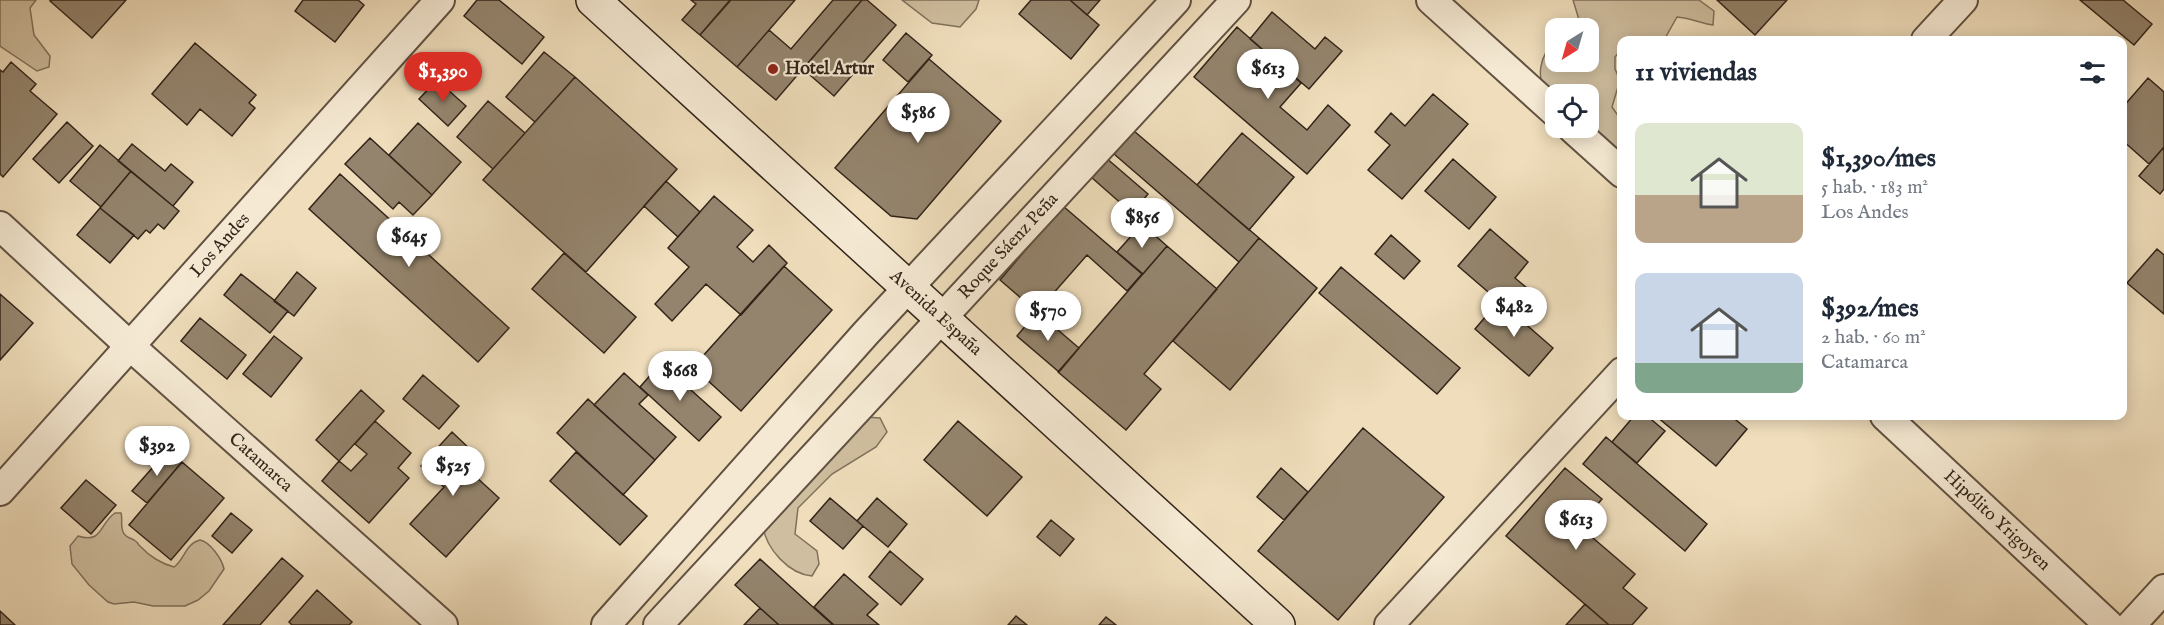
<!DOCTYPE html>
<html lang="es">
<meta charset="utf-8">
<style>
:root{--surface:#fff;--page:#f6f6f7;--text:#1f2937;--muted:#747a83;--accent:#d93025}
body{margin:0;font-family:"IM FELL English",serif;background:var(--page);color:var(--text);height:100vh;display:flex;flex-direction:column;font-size:22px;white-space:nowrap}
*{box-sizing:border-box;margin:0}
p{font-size:20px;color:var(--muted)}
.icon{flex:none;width:33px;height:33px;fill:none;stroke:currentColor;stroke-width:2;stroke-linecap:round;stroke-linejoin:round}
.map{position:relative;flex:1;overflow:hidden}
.side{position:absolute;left:1617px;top:36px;width:510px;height:384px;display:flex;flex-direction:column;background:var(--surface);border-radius:12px;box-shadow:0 3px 15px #0003}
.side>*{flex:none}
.needle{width:39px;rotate:217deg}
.tools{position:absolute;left:1545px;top:18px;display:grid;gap:12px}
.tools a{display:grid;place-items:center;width:54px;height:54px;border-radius:12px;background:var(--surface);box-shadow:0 3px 15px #0003;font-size:30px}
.price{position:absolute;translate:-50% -51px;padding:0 14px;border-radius:21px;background:#fff;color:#222;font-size:20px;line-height:39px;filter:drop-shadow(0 2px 3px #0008)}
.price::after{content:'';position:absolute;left:50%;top:36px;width:18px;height:14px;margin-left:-9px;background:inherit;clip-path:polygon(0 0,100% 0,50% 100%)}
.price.active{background:var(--accent);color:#fff}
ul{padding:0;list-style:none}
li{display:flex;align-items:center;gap:18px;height:150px;padding:0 18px}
li span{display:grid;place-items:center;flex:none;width:168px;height:120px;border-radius:12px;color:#555}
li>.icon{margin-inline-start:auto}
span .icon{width:72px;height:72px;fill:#fffc;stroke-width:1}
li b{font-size:26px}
h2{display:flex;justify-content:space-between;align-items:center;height:72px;padding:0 18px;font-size:26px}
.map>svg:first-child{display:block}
.green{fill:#cfbe9f;stroke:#80715c;stroke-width:1.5}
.building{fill:#94846d;stroke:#322419;stroke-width:1.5}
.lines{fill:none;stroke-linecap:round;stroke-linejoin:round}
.minor-casing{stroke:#615242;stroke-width:32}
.secondary-casing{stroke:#322419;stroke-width:36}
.minor{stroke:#f5e9d3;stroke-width:28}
.secondary{stroke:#f5e9d3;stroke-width:33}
.poi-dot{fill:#8f2418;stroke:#f5e9d3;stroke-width:2}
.labels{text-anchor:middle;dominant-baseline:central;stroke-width:4.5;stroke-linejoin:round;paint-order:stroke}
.poi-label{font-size:18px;font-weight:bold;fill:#322419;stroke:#f5e9d3;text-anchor:start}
.street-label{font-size:18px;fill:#322419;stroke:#f5e9d3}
</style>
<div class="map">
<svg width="2164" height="625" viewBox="0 0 2164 625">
<rect width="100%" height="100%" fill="#efddbb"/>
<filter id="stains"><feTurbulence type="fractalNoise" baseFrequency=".00333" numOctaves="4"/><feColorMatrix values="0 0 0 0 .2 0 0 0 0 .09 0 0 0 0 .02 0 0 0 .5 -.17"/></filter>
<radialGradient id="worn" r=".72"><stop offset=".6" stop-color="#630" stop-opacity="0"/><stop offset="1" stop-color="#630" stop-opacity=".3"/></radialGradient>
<path class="green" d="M 0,0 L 36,0 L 30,8 L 34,35 L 50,56 L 49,67 L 37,71 L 0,46 Z
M 902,0 L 979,0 L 976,9 L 960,27 L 932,23 Z
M 1573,0 L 1699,0 L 1714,11 L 1713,25 C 1700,23 1690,18 1677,17 L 1664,40 L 1622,40 L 1621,50 L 1615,57 L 1615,69 L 1620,80 L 1612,107 L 1619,117 L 1621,117 L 1621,150 L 1610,147 L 1588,128 L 1588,94 C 1577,94 1560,98 1550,92 C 1533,83 1541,50 1555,43 L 1556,62 L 1588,62 L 1588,28 L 1578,28 L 1580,23 Z
M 850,416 L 880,418 L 887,432 L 876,447 L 832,474 L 798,508 L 795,534 L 817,551 L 819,564 L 812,576 C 789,574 766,549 763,526 Z
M 115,513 L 121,513 C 123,519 120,525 123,532 C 125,537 130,538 134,540 C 140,544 136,543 141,547 C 149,556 162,564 174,567 C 185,559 185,544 200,540 C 210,542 222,559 224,569 L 209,591 L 198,600 L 185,606 L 153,606 L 134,602 L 114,604 L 108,602 L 89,585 L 72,564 L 70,546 L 78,536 C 103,544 99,524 115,513 Z"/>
<path class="building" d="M 52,0 L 126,0 L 92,38 L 50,1 Z
M 303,0 L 358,0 L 364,5 L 335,42 L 295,11 Z
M 477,0 L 499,0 L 544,37 L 522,64 L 464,16 Z
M 691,0 L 729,0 L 730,1 L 700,35 L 682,20 L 696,4 Z
M 730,0 L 795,0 L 737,67 L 700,35 Z
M 833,0 L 862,0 L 776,100 L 737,67 L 769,30 L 791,49 Z
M 862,0 L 867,0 L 896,25 L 834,96 L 803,69 Z
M 1031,0 L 1070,0 L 1099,25 L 1071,59 L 1019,14 Z
M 1070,0 L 1100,0 L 1087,15 Z
M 1717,0 L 1787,0 L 1755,35 Z
M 2080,0 L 2123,0 L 2152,24 L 2134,45 Z
M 1272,12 L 1315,49 L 1325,37 L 1342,51 L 1309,89 L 1250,39 Z
M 1237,27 L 1301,83 L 1280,107 L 1307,130 L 1328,105 L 1350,125 L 1307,174 L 1194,77 Z
M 906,33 L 932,55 L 908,82 L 883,60 Z
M 195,43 L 256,95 L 249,103 L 255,108 L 232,136 L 200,109 L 187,125 L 152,94 Z
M 544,52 L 575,77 L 535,122 L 506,97 Z
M 929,59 L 1001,121 L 917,219 L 891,216 L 835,168 Z
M 11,62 L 36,84 L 30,91 L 57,114 L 3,177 L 0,174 L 0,70 L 3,72 Z
M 575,77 L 677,169 L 586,272 L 483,180 Z
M 2148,78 L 2164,92 L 2164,147 L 2149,164 L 2122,140 L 2122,108 Z
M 437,80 L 466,106 L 448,126 L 419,99 Z
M 1433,94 L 1468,124 L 1402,199 L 1368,170 L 1390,145 L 1375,132 L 1391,113 L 1405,126 Z
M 488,101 L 525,133 L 493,169 L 457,137 Z
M 67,122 L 93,146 L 59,183 L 33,159 Z
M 418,123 L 461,162 L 432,195 L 389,155 Z
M 1134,131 L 1259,238 L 1239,262 L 1114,154 Z
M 1242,133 L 1294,177 L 1249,230 L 1197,185 Z
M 370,138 L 432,195 L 413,215 L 399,202 L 393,209 L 345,164 Z
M 132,144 L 165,171 L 171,164 L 193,182 L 173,206 L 118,161 Z
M 100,145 L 131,171 L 101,207 L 70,181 Z
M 2164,147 L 2164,189 L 2160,194 L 2139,176 Z
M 1098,151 L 1148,194 L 1132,213 L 1083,170 Z
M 1453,159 L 1496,197 L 1469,229 L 1425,191 Z
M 131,171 L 179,211 L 164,229 L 158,224 L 150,233 L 146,230 L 138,239 L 100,208 Z
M 340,174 L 509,328 L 478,362 L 309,209 Z
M 666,181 L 700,212 L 678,237 L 644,206 Z
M 714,196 L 753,230 L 737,247 L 753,262 L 769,245 L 787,263 L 741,315 L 706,284 L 672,321 L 655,304 L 689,267 L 668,248 Z
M 1063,206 L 1142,274 L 1127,291 L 1087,255 L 1037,312 L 1000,280 Z
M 100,208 L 134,235 L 110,263 L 77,235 Z
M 1142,224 L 1167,246 L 1143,274 L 1117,252 Z
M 1490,229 L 1528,262 L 1515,278 L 1534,294 L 1516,316 L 1458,266 Z
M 1391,235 L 1420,261 L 1404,279 L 1375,254 Z
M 1259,238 L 1317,288 L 1230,390 L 1173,341 Z
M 1167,246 L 1217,289 L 1144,374 L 1161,389 L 1126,430 L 1058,372 Z
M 2157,249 L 2164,255 L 2164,314 L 2127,283 Z
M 564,253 L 636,317 L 604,353 L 532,289 Z
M 784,266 L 832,310 L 741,411 L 693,367 Z
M 1341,267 L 1460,368 L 1437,394 L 1319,293 Z
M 297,272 L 316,288 L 294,316 L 274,301 Z
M 241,274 L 288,311 L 270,333 L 224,295 Z
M 0,294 L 33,323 L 0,360 Z
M 1499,301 L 1553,348 L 1529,376 L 1475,329 Z
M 1037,312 L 1079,348 L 1059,372 L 1017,336 Z
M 200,318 L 246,355 L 227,379 L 181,341 Z
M 274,336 L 302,358 L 271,397 L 243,374 Z
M 661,363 L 721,417 L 699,441 L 640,387 Z
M 624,373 L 648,395 L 639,404 L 676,437 L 655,460 L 594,405 Z
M 423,375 L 459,406 L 439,429 L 403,399 Z
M 361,390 L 384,411 L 339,461 L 316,440 Z
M 588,399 L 655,460 L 623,495 L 557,433 Z
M 1634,416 L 1647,416 L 1665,431 L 1637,463 L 1612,442 Z
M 1656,416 L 1731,416 L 1747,429 L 1716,466 Z
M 375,421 L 411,453 L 398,468 L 409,478 L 369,523 L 322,481 L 339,461 L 351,471 L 367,454 L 355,444 Z
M 958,421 L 1022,477 L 987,516 L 924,460 Z
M 1363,428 L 1444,497 L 1338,620 L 1258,551 Z
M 452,432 L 474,453 L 463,465 L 499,498 L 446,557 L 410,524 L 444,487 L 421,466 Z
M 1606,437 L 1707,524 L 1685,551 L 1583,464 Z
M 168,450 L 182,462 L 147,503 L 132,491 Z
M 576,452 L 647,516 L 620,545 L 550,481 Z
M 182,462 L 224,498 L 171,560 L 129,525 Z
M 1281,468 L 1308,492 L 1284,520 L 1257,497 Z
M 1565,468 L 1602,499 L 1579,526 L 1635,574 L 1623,588 L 1647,608 L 1632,625 L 1609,625 L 1506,536 Z
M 86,480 L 116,505 L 91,534 L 61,508 Z
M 830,498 L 863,526 L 843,549 L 810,521 Z
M 877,498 L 907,524 L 888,547 L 857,521 Z
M 231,513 L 252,530 L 232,553 L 212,536 Z
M 1051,520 L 1074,539 L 1060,556 L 1037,537 Z
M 890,551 L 923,579 L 901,605 L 869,577 Z
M 282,558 L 303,576 L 260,625 L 223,625 Z
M 760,559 L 814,608 L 833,625 L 779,625 L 760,608 L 735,585 Z
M 844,574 L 878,604 L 867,615 L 879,625 L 834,625 L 814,607 Z
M 317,590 L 352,622 L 349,625 L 292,625 L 289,622 Z
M 1585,604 L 1609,625 L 1566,625 Z
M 760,608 L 779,625 L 744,625 Z
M 0,611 L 15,625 L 0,625 Z
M 1016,616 L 1027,625 L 1008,625 Z
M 1106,617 L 1116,625 L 1099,625 Z"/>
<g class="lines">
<defs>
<g id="minor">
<path d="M 1431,0 L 1556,113"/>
<path d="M 1926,40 L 1963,0"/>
<path d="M 1572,128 L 1622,173"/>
<path id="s1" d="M 0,226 L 130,346 L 443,625"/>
<path id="s2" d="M 1885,416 L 2109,625"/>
<path id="s3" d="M 0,491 L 440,0"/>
<path d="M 606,625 L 866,333 L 1176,0"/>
<path id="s4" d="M 658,625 L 1236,0"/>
<path d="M 1389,625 L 1622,372"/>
<path d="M 2131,625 L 2164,589"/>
</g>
<g id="secondary">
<path id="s5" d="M 593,0 L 1278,625"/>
</g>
</defs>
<use href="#minor" class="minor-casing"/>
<use href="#secondary" class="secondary-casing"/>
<use href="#minor" class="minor"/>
<use href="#secondary" class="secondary"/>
</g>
<circle class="poi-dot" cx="773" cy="69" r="6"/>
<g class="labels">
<g class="poi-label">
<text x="785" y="69">Hotel Artur</text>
</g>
<g class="street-label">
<text stroke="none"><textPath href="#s3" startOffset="330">Los Andes</textPath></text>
<text stroke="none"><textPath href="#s4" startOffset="516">Roque Sáenz Peña</textPath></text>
<text stroke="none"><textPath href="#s5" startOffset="464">Avenida España</textPath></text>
<text stroke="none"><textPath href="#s1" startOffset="352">Catamarca</textPath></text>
<text stroke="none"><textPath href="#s2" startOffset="153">Hipólito Yrigoyen</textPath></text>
</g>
</g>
<rect width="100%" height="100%" filter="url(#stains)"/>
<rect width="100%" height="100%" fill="url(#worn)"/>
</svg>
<div class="tools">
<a><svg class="needle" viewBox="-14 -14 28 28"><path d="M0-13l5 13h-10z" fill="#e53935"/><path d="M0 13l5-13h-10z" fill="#747a83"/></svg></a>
<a><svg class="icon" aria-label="locate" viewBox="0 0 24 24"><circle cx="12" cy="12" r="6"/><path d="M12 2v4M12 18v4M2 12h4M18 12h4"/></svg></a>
</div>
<b class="price" style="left:1268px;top:100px">$613</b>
<b class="price active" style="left:443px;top:103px">$1,390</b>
<b class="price" style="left:918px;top:144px">$586</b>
<b class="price" style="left:1142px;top:249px">$856</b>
<b class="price" style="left:409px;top:268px">$645</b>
<b class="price" style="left:1514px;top:338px">$482</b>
<b class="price" style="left:1048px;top:342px">$570</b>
<b class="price" style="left:680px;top:402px">$668</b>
<b class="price" style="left:157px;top:477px">$392</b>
<b class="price" style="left:453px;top:497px">$525</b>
<b class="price" style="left:1576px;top:551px">$613</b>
<section class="side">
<h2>11 viviendas<svg class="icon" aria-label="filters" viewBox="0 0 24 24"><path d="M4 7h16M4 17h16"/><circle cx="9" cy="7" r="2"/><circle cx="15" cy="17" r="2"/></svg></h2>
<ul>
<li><span style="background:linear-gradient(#dfe7d0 60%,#b9a48a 0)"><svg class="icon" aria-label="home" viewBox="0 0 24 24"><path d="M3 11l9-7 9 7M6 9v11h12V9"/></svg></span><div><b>$1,390/mes</b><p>5 hab. · 183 m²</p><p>Los Andes</p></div></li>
<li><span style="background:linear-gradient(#c9d6e8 75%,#7fa58c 0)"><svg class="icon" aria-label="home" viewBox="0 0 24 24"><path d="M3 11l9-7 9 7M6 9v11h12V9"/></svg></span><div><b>$392/mes</b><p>2 hab. · 60 m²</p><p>Catamarca</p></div></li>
</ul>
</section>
</div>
